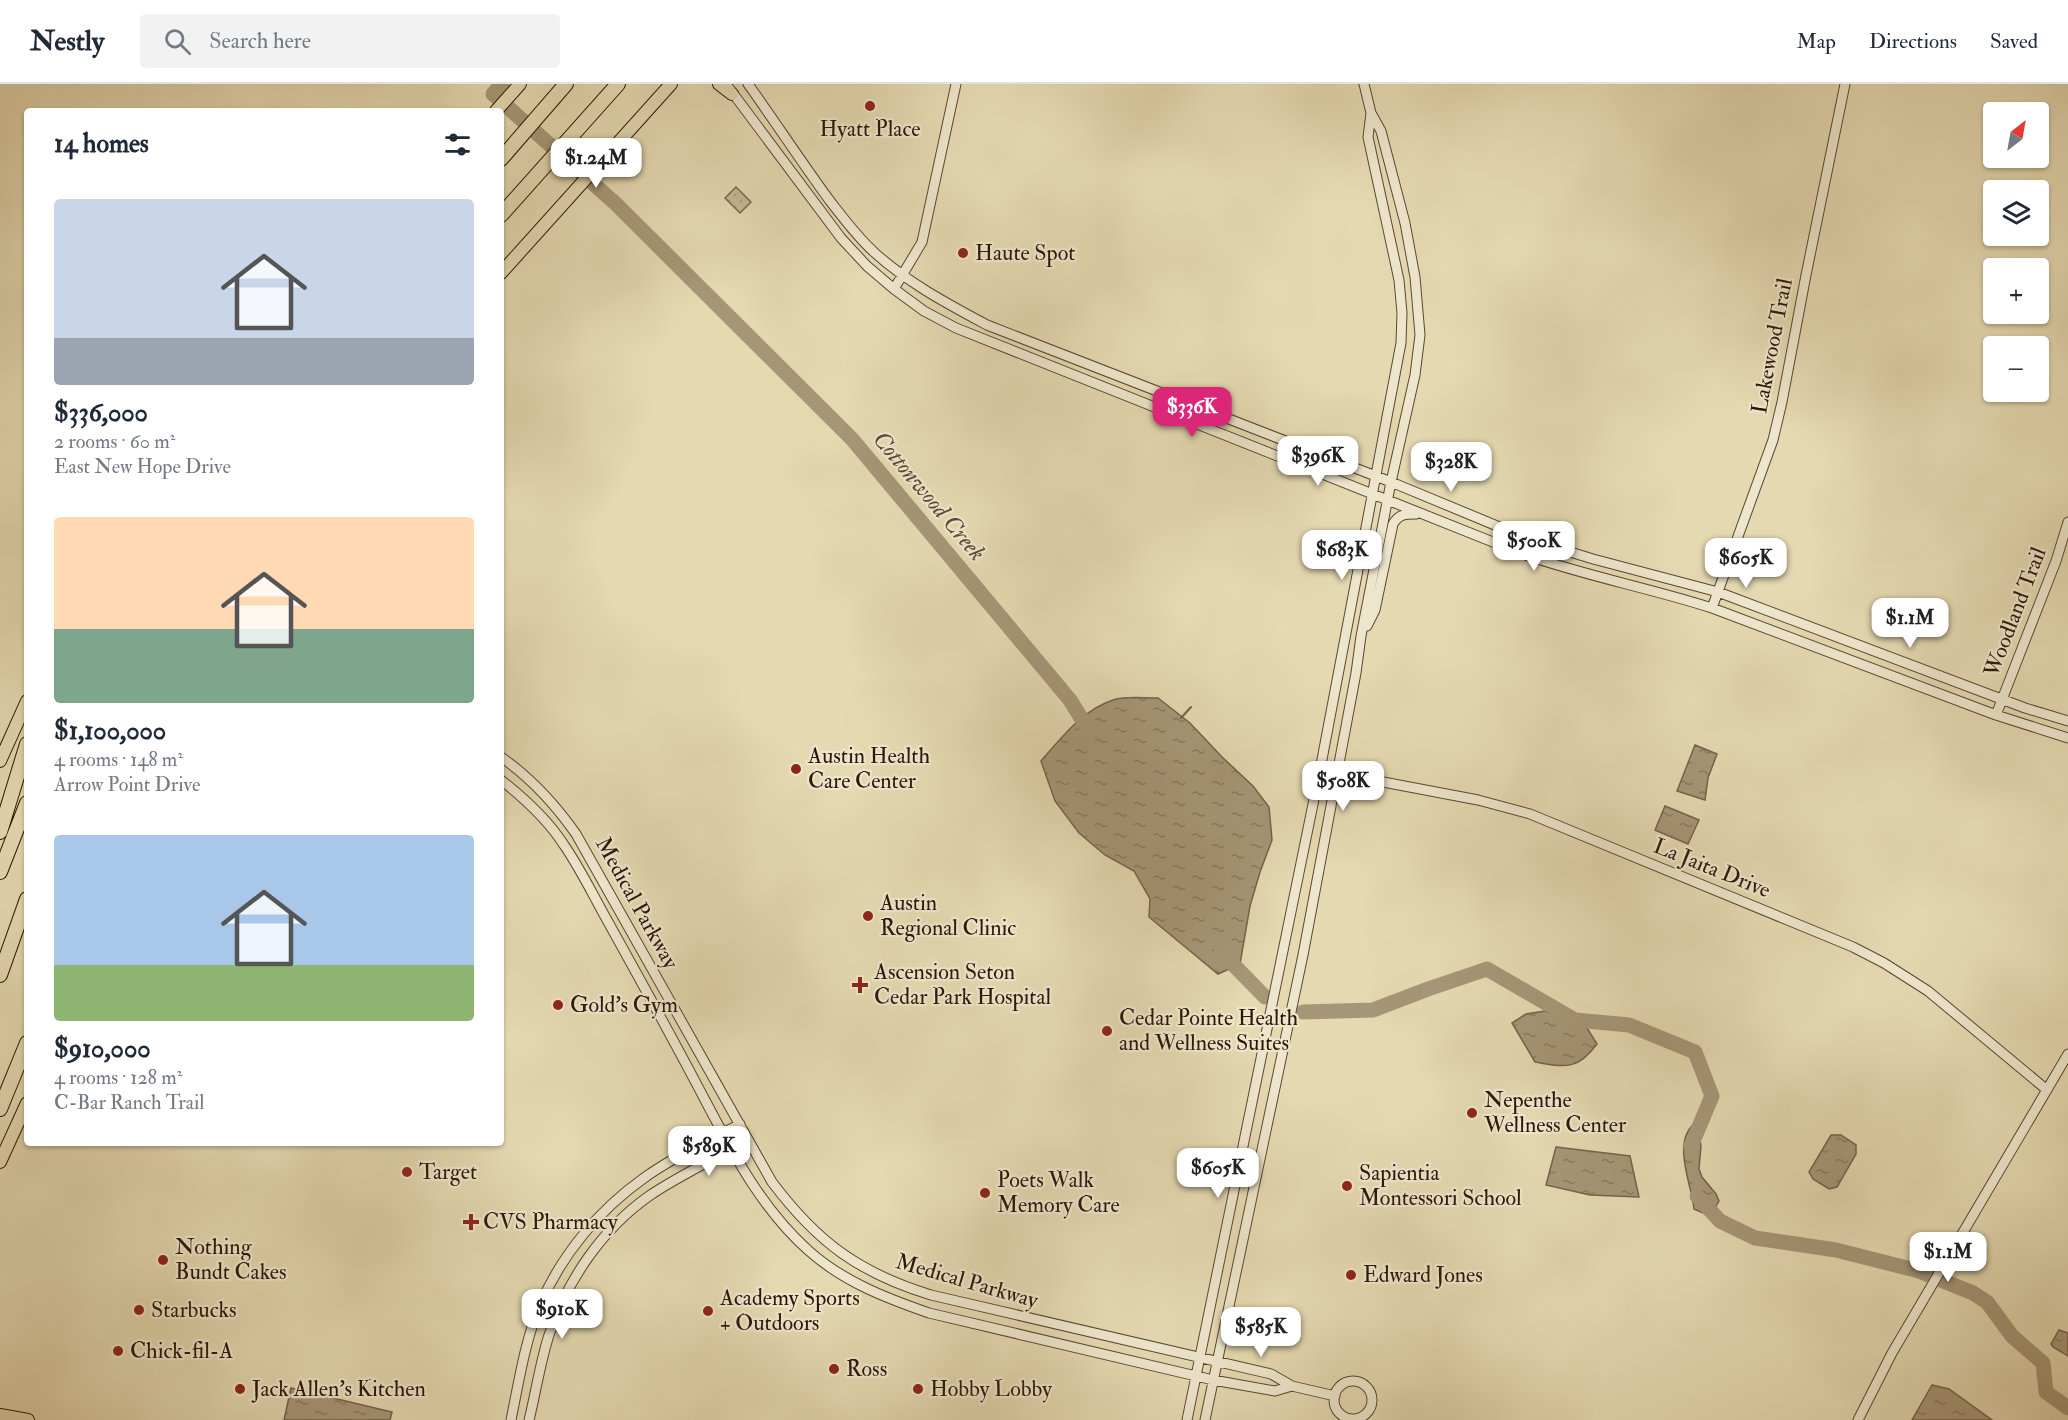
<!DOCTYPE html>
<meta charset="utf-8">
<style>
:root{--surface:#fff;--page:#f2f2f3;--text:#1f2937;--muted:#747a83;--line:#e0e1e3;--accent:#db2777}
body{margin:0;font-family:"IM FELL Double Pica",serif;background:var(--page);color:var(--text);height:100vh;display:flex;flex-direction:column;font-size:22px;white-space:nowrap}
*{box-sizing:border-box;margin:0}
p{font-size:20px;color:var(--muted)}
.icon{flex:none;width:33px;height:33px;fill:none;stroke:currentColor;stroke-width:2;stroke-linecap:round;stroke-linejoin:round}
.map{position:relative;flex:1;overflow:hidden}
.sheet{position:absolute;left:24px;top:24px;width:480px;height:1038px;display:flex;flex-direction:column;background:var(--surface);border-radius:6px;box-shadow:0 2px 4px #0004}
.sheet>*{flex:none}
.needle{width:39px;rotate:31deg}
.tools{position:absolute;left:1983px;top:18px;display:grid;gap:12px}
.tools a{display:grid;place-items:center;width:66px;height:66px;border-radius:6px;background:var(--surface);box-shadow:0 2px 4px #0004;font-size:30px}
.price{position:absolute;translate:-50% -51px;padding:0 14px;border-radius:12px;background:#fff;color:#222;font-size:20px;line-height:39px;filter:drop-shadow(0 2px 3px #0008)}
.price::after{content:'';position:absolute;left:50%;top:36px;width:18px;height:14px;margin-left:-9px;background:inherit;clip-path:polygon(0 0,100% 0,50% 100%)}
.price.current{background:var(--accent);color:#fff}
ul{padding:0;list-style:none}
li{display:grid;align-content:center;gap:12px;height:318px;padding:0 30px}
li span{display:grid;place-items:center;height:186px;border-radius:6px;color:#555}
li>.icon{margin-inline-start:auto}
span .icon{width:108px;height:108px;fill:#fffc;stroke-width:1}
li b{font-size:26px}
h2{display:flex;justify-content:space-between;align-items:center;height:72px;padding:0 30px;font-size:26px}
header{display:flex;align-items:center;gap:36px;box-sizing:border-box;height:84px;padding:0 30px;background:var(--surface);border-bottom:2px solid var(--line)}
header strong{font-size:28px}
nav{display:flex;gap:33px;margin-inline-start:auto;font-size:21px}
.search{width:420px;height:54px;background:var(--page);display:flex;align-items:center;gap:15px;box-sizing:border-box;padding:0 21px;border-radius:6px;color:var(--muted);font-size:22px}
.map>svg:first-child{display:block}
.park{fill:url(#park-dots);stroke:#7a664e;stroke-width:1.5}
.water{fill:url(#water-ripples);stroke:#76624a;stroke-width:1.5}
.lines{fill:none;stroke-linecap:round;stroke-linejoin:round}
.stream{stroke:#76624a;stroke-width:2}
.river{stroke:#a69677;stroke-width:15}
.minor-casing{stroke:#5b4632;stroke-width:11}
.major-casing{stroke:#2d1507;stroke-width:14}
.highway-casing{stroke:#2d1507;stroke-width:16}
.minor{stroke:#eee6cc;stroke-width:9}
.major{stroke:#e5d9b1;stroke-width:12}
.highway{stroke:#e5d9b1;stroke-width:14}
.poi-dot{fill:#8f2418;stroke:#eee6cc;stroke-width:2}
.labels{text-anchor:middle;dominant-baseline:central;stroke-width:4.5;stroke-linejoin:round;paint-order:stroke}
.poi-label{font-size:22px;fill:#2d1507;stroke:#eee6cc;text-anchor:start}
.street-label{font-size:22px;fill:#2d1507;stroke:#eee6cc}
.water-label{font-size:24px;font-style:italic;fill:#5d4934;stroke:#eee6cc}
</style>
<header>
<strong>Nestly</strong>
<div class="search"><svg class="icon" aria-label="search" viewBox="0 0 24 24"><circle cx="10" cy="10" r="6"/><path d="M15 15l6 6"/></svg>Search here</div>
<nav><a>Map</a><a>Directions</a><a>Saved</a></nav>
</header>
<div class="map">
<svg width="2068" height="1336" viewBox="0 0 2068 1336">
<defs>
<pattern id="park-dots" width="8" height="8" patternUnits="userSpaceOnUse" patternTransform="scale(1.5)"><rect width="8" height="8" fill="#c6b894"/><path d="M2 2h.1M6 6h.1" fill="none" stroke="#aa9d7e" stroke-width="1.8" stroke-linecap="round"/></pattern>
<pattern id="water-ripples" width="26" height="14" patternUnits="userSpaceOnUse" patternTransform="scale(1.5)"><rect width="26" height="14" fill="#a69677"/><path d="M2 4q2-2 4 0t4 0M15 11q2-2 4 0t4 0" fill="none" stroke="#887960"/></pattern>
</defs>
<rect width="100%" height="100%" fill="#e5d9b1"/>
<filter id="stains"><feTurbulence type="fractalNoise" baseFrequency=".00333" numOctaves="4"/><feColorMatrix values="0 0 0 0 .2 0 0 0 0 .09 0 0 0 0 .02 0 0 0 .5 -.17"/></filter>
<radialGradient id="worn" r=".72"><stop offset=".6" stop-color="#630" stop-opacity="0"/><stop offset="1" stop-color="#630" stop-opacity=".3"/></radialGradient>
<path class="park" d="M 736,103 L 751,118 L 740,129 L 725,114 Z"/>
<path class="water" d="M 1158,614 L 1190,639 L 1222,673 L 1253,702 L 1269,723 L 1272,756 L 1260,788 L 1250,822 L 1240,880 L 1218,890 L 1149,833 L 1150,815 L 1134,787 L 1105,771 L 1079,749 L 1055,717 L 1041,677 C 1063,652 1083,625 1116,615 C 1128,612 1145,614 1158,614 Z
M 1695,661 L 1717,670 L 1708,694 L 1705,716 L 1677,707 Z
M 1665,722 L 1699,736 L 1688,760 L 1655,746 Z
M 1545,927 L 1559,933 L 1582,936 L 1597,960 C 1577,987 1565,983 1535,978 L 1512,939 L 1526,930 Z
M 1697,1038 L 1701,1062 L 1699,1085 L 1702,1093 L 1716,1110 L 1719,1117 L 1715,1124 L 1703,1129 L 1694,1125 C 1692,1101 1670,1055 1697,1038 Z
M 1831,1051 L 1841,1051 L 1856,1061 L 1856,1070 L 1837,1103 L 1829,1105 L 1813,1095 L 1809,1088 Z
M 1556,1063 L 1630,1072 L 1639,1113 L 1590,1111 L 1546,1101 Z
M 2059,1246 L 2068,1249 L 2068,1272 L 2053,1263 L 2051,1260 Z
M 1932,1301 L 1949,1305 L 1992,1336 L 1912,1336 Z
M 291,1304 L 392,1328 L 390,1336 L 284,1336 Z"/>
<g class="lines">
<path class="stream" d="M 1181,634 L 1191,623"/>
<path class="river" d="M 502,0 L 493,10 L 616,120 L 852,355 L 1070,616 L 1091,650
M 1221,868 L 1265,913
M 1303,928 L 1373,926 L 1428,905 L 1487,885 L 1575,936 L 1629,941 L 1695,968 L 1712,1012 L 1691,1062
M 1697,1112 L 1720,1137 L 1755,1154 L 1836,1166 L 1919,1187 L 1973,1209 L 1987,1218 L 2012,1252 L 2043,1279 L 2046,1308 L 2068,1324"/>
<defs>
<path id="minor" d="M 748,0 C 776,39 802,79 830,117 C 844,135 858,154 875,169 C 908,199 948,220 987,241 L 1391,398 L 1531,456 L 1593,475 L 1718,508 L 2025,624 L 2068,637
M 729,4 L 841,154 L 867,182 L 894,205 L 924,227 L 956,244 L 1523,470 C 1585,492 1650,504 1712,524 L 1996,631 L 2068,654
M 894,205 L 922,158 L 956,0
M 1712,524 L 1773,356 L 1782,318 L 1806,191 L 1845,0
M 1367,542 L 1375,526 L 1393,440 C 1399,430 1405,430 1416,430
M 1996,631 L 2056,477 L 2068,438
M 501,673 C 531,694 555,720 576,750 L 772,1098 C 817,1158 859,1189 931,1211 L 1271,1290 L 1292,1302 L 1335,1312
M 1320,686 L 1478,716 L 1530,730 L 1853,863 L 1884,879 L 1928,907 L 2047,1006
M 501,696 C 524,714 548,736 564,761 C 580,784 593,811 607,836 C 637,890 667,944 696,999 C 728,1059 757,1121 809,1167 C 844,1198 886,1214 929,1229 L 1213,1296 L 1275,1307 L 1292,1302
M1334 1316a19 19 0 1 1 38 0a19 19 0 1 1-38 0Z
M 511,1336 C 519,1297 525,1257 540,1221 C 562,1170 599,1126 644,1094 C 673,1073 708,1057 740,1040
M 529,1336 C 536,1308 540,1279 549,1251 C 567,1197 601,1146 649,1112 C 680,1091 715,1075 748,1056
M 1187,1336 L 1320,686 L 1401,259 L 1402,229 L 1399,196 L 1368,53 L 1371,29 L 1364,0
M 1205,1336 L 1303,871 L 1356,589 L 1361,552 L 1391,398 L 1415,291 L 1420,251 L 1415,193 L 1405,139 L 1381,47 L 1371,29
M 1858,1336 L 1892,1269 L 2068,970"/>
<path id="major" d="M 719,0 L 732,10
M 496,27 L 520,0
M 501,189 L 671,0
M 0,677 L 27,617
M 0,1078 L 27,1019
M 0,1331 L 28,1336"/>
<path id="highway" d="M 501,75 L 566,0
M 501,131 L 618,0
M 0,748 L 27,660
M 0,788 L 27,719
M 0,891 L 27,815
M 0,1025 L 27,959"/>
</defs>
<use href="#minor" class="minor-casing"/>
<use href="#major" class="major-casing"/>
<use href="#highway" class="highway-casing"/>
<use href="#minor" class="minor"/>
<use href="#major" class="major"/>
<use href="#highway" class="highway"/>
</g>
<g class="poi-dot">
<circle cx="870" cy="22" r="6"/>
<circle cx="963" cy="169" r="6"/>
<circle cx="796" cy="685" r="6"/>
<circle cx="868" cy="832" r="6"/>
<path d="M857 892h6v6h6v6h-6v6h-6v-6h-6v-6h6z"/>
<circle cx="558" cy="921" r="6"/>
<circle cx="1107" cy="947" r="6"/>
<circle cx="1472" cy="1029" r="6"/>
<circle cx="407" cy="1088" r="6"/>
<circle cx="1347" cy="1102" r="6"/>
<circle cx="985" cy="1109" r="6"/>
<path d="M468 1129h6v6h6v6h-6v6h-6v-6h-6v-6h6z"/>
<circle cx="163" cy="1176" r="6"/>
<circle cx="1351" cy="1191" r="6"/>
<circle cx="139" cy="1226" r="6"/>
<circle cx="708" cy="1227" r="6"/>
<circle cx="118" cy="1267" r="6"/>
<circle cx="834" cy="1285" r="6"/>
<circle cx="240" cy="1305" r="6"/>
<circle cx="918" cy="1305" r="6"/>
</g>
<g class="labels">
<g class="poi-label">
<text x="870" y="45" text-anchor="middle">Hyatt Place</text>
<text x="975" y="169">Haute Spot</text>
<text x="808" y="672">Austin Health<tspan x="808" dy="25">Care Center</tspan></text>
<text x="880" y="819">Austin<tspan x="880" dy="25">Regional Clinic</tspan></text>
<text x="874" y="888">Ascension Seton<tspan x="874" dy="25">Cedar Park Hospital</tspan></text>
<text x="570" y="921">Gold's Gym</text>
<text x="1119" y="934">Cedar Pointe Health<tspan x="1119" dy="25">and Wellness Suites</tspan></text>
<text x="1484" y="1016">Nepenthe<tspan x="1484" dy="25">Wellness Center</tspan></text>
<text x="419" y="1088">Target</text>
<text x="1359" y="1089">Sapientia<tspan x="1359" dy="25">Montessori School</tspan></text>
<text x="997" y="1096">Poets Walk<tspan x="997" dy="25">Memory Care</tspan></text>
<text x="483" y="1138">CVS Pharmacy</text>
<text x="175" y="1163">Nothing<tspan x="175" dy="25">Bundt Cakes</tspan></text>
<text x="1363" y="1191">Edward Jones</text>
<text x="720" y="1214">Academy Sports<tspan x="720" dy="25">+ Outdoors</tspan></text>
<text x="151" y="1226">Starbucks</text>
<text x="130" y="1267">Chick-fil-A</text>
<text x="846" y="1285">Ross</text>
<text x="252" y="1305">Jack Allen's Kitchen</text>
<text x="930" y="1305">Hobby Lobby</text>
</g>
<g class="street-label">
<text transform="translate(1772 262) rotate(-79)">Lakewood Trail</text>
<text transform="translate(2015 528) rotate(-69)">Woodland Trail</text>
<text transform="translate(1712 784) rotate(22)">La Jaita Drive</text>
<text transform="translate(637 819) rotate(61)">Medical Parkway</text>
<text transform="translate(967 1197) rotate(16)">Medical Parkway</text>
</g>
<g class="water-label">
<text transform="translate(929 412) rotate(50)">Cottonwood Creek</text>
</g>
</g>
<rect width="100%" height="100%" filter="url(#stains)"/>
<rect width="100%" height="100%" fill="url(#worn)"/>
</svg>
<div class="tools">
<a><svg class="needle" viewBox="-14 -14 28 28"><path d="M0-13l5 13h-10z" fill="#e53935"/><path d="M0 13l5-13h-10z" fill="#747a83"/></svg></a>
<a><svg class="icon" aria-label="layers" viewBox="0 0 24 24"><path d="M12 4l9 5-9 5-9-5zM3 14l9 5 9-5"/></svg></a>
<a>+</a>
<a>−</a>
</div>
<b class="price" style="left:596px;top:105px">$1.24M</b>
<b class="price current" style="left:1192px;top:354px">$336K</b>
<b class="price" style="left:1318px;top:403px">$396K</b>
<b class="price" style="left:1451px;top:409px">$328K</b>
<b class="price" style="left:1534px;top:488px">$500K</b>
<b class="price" style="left:1342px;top:497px">$683K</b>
<b class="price" style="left:1746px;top:505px">$605K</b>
<b class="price" style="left:1910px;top:565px">$1.1M</b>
<b class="price" style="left:1343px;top:728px">$508K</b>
<b class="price" style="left:709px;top:1093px">$589K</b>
<b class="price" style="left:1218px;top:1115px">$605K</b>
<b class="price" style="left:1948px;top:1199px">$1.1M</b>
<b class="price" style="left:562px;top:1256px">$910K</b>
<b class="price" style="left:1261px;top:1274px">$585K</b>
<section class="sheet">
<h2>14 homes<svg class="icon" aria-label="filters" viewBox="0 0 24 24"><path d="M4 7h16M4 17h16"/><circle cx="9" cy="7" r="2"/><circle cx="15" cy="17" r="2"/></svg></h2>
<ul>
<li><span style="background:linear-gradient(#c9d6e8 75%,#9aa5b1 0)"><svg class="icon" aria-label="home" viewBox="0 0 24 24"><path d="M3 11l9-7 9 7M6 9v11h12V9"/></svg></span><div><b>$336,000</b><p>2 rooms · 60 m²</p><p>East New Hope Drive</p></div></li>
<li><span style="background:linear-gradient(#ffd9b3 60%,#7fa58c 0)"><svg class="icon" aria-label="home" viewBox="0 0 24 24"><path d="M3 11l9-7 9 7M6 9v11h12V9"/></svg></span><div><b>$1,100,000</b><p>4 rooms · 148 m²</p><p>Arrow Point Drive</p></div></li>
<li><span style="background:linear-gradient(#a9c7e8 70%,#8fb573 0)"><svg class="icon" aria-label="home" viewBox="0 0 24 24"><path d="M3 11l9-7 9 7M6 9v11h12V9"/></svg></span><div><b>$910,000</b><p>4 rooms · 128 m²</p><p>C-Bar Ranch Trail</p></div></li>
</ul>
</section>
</div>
